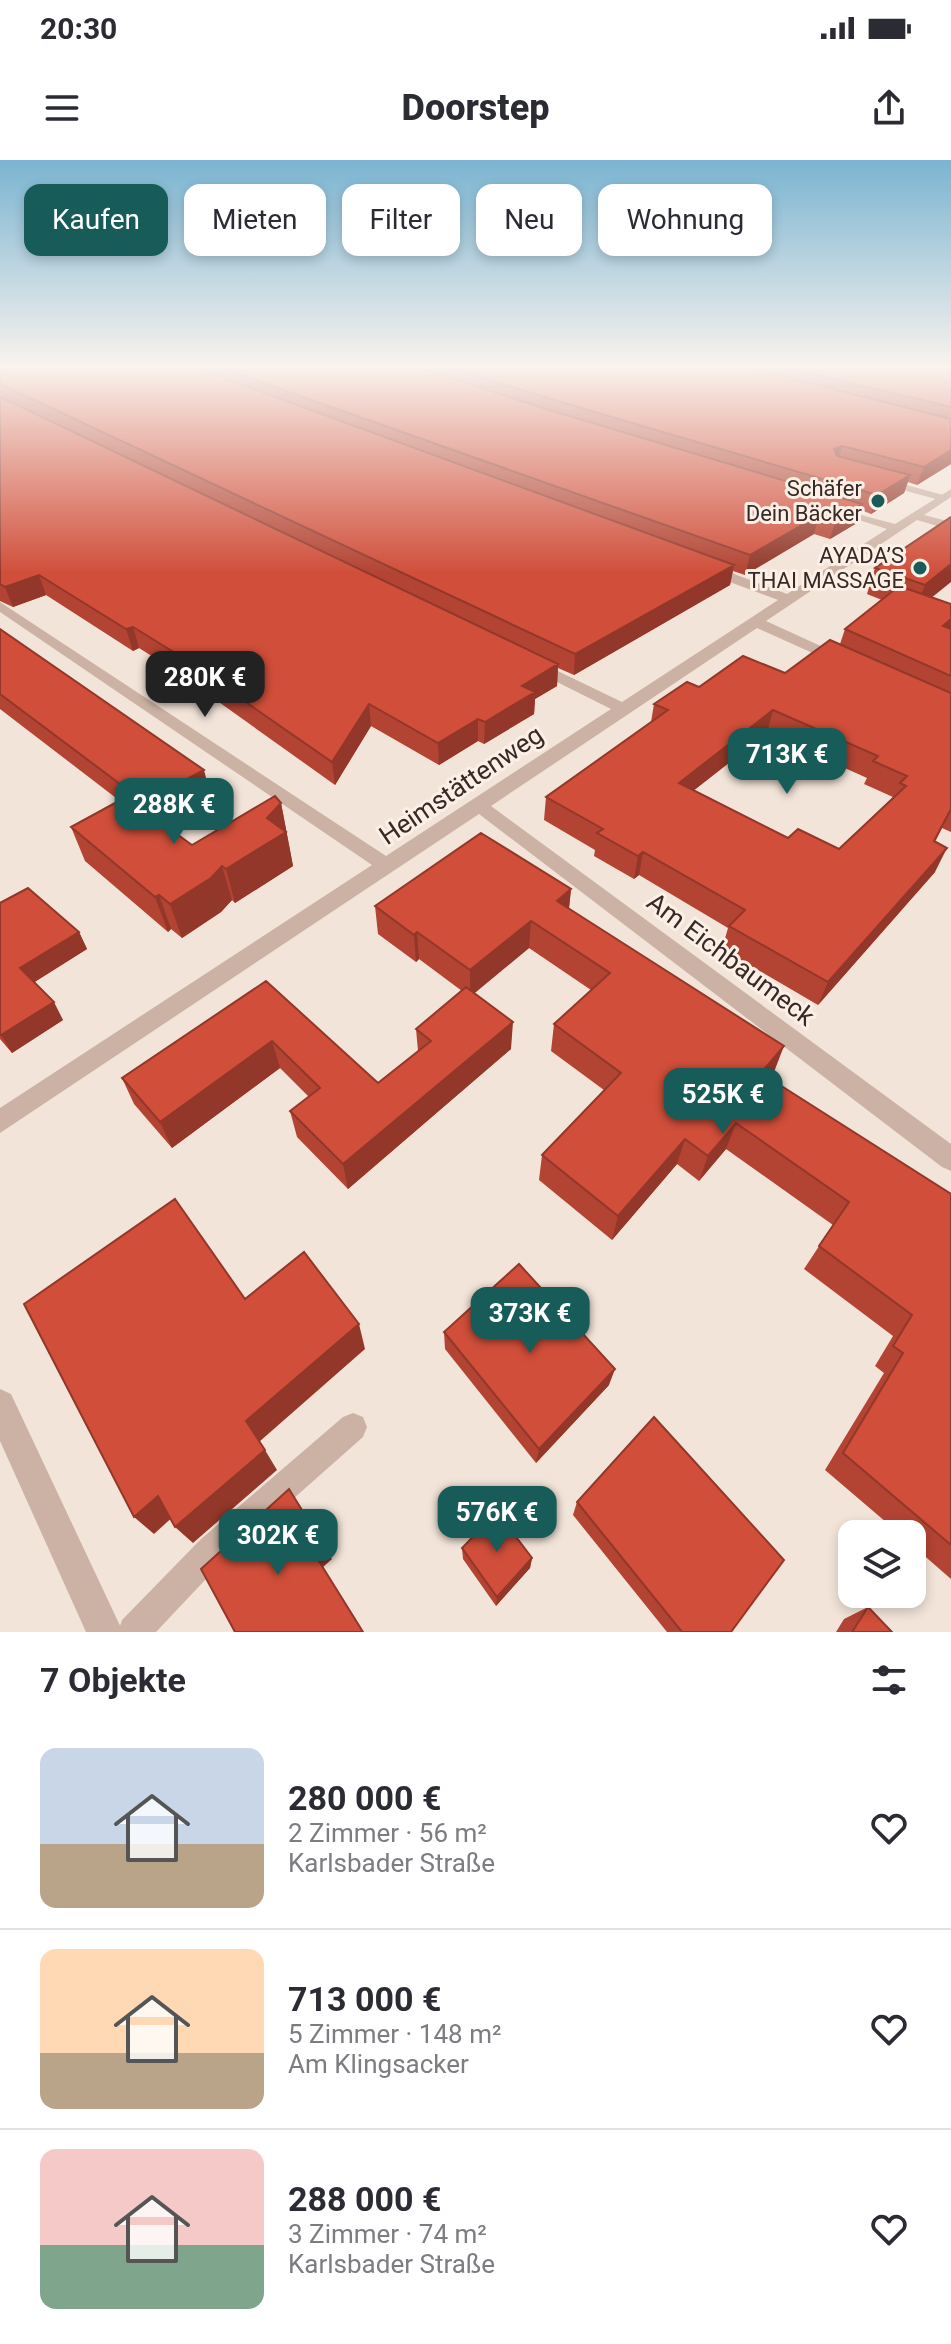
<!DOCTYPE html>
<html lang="de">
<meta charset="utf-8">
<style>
:root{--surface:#fff;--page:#f2f2f3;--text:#2b2b33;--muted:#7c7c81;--line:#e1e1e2;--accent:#185c59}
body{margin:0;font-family:Roboto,sans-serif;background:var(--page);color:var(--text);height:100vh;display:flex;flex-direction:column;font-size:30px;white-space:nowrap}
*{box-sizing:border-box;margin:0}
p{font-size:26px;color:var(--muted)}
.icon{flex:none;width:44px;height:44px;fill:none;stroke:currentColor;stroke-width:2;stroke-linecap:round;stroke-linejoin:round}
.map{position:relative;height:1472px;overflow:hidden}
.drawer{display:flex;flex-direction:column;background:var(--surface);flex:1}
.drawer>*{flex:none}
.banner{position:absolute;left:24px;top:24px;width:904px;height:72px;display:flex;gap:16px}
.buttons{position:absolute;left:838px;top:1360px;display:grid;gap:16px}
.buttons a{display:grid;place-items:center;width:88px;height:88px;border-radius:16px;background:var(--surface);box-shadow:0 4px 12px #0003;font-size:40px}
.price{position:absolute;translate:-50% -68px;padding:0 18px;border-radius:16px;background:var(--accent);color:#fff;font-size:26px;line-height:52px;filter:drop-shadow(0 2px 4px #0008)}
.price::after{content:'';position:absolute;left:50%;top:48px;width:24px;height:18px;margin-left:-12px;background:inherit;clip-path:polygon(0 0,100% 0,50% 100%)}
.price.active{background:#222;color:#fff}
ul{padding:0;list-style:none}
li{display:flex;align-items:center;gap:24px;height:200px;padding:0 40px}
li+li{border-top:2px solid var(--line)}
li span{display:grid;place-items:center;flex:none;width:224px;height:160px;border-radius:16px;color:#555}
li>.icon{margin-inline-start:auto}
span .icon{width:96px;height:96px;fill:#fffc;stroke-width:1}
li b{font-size:34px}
h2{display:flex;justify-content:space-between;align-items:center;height:96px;padding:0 40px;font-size:34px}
.pill{padding:0 28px;border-radius:16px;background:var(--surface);box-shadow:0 4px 12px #0003;font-size:28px;line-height:72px}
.pill.active{background:var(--accent);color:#fff}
.status{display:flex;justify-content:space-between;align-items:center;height:56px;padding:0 40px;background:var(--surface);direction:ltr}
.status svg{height:22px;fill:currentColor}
header{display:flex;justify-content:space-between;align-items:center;height:104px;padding:0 40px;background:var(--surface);font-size:36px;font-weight:800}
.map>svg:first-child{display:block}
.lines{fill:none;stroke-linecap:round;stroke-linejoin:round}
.lane{fill:#ccb2a4;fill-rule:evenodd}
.street{fill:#ccb2a4;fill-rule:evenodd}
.wall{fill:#b34332;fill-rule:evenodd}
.shaded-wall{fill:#923729}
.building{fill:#d04e3a;stroke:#923729;stroke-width:2;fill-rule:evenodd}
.poi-dot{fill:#185c59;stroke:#fbefe6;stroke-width:3}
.labels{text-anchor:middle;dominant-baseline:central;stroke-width:6;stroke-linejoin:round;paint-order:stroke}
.far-poi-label{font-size:22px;fill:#372a26;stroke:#fbefe6;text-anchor:end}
.street-label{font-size:26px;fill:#372a26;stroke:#fbefe6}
</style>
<div class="status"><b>20:30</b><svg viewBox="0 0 49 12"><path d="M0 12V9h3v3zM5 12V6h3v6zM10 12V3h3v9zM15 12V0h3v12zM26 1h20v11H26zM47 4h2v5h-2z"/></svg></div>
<header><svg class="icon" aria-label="menu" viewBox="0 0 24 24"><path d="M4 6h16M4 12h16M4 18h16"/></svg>Doorstep<svg class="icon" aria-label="share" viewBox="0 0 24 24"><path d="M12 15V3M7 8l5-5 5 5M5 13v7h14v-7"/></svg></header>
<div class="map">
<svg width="951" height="1472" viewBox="0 0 951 1472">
<rect width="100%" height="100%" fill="#f3e4d9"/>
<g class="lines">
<path class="lane" d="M 884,319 L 947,336 L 948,338 L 943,341 L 881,324 L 881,320 Z
M 353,1253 L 363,1257 L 367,1267 L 363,1277 L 223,1401 L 156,1472 L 118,1472 L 122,1460 L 201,1379 L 343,1257 Z"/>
<path class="street" d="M 951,329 L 951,337 L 924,355 L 951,362 L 951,370 L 917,360 L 766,461 L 847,498 L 847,504 L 837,504 L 757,468 L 491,646 L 951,984 L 951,1011 L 942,1007 L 479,654 L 0,973 L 0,948 L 372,705 L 0,452 L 0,442 L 386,696 L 611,549 L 529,508 L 529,502 L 539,502 L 622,542 L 778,440 L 703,412 L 703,406 L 713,406 L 787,434 L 887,369 L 831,351 L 831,347 L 895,364 Z
M 0,1229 L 11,1234 L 123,1472 L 86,1472 L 0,1281 Z"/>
</g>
<path class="wall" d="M 0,208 L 951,208 L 951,304 L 917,325 L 908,322 L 904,333 L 871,354 L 861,350 L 857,363 L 830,379 L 814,374 L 745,415 L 733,411 L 730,425 L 574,515 L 558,508 L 557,526 L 535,539 L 534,554 L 484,584 L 478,581 L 439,605 L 371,566 L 335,625 L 216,540 L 215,536 L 139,488 L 133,491 L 46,435 L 13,447 L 0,441 Z
M 951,357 L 932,437 L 951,444 L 951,672 L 942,668 L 935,682 L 935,712 L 818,845 L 722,789 L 728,768 L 639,715 L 634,719 L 594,696 L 595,690 L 544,660 L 546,637 L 651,562 L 654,544 L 699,527 L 785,513 L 840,484 L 845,469 L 882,440 L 867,434 L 875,408 ZM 767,573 L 867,618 L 864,624 L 893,637 L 839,689 L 788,678 L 694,630 Z
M 0,469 L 210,633 L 159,661 L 192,685 L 281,643 L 293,706 L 235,743 L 232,740 L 221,752 L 182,778 L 171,769 L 168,772 L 85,701 L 71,667 L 120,641 L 0,549 Z
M 571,729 L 569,748 L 774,912 L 769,918 L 951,1034 L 951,1419 L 912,1385 L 912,1374 L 900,1374 L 825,1310 L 884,1213 L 875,1206 L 893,1176 L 804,1109 L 833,1065 L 726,989 L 699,1021 L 677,1004 L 612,1080 L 539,1020 L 542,995 L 604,930 L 551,891 L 554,864 L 591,830 L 529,788 L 474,833 L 511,889 L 348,1029 L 297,977 L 290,951 L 309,937 L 280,908 L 172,988 L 134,944 L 122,918 L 266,821 L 378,923 L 418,891 L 416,869 L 462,831 L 419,799 L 416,802 L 378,774 L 375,746 Z
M 0,743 L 79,772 L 87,789 L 34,822 L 63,860 L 12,893 L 0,879 Z
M 444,1172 L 609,1225 L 536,1303 L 445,1189 Z
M 577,1342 L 731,1472 L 667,1472 L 573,1355 Z
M 462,1388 L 532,1398 L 530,1408 L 496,1446 L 463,1399 Z
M 868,1447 L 892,1472 L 836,1472 L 844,1459 Z"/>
<path class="shaded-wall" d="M 842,286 L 837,303 L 834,289 Z
M 951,290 L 951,304 L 917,325 L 924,307 Z
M 910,315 L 904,333 L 871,354 L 877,335 Z
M 862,344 L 857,363 L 830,379 L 836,360 Z
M 819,355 L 814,374 L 745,415 L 750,395 Z
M 951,404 L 951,422 L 915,451 L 925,425 Z
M 734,405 L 730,425 L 574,515 L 575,494 Z
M 39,415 L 46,435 L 13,447 L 5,427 Z
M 951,459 L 951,473 L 943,466 Z
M 133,467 L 139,488 L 133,491 L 126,469 Z
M 558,504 L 557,526 L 535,539 L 534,554 L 484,584 L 485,562 L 522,526 Z
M 369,544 L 371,566 L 335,625 L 332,602 Z
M 773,550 L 767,573 L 674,646 L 679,623 Z
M 478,559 L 478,581 L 439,605 L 438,583 Z
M 204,610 L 210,633 L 152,665 L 144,642 Z
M 281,643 L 293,706 L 235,743 L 226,709 L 267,658 Z
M 947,688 L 935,712 L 818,845 L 828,822 Z
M 643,692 L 639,715 L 634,719 L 638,696 Z
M 222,706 L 232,740 L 221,752 L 182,778 L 170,744 Z
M 571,729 L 568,757 L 557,741 Z
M 159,735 L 171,769 L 168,772 L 155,737 Z
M 531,761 L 529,788 L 470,837 L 470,810 Z
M 79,772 L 87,789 L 30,825 L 20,808 Z
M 417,772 L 419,799 L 416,802 L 414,775 Z
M 54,842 L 63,860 L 12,893 L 1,875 Z
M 513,862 L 511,889 L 348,1029 L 343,1004 Z
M 272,881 L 280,908 L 172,988 L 160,962 Z
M 784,886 L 774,912 L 751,939 L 761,913 Z
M 736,963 L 726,989 L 699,1021 L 708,996 Z
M 685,979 L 677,1004 L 612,1080 L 618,1056 Z
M 359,1164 L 365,1189 L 259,1282 L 246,1261 Z
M 615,1209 L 609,1225 L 536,1303 L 539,1289 Z
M 265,1290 L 277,1310 L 193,1383 L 175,1367 Z
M 158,1336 L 177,1353 L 154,1374 L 134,1357 Z
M 326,1389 L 332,1399 L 323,1407 L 317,1398 Z
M 532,1398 L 530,1408 L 496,1446 L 497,1437 Z"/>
<path class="building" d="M 0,208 L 196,208 L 734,405 L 575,494 L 0,224 Z
M 221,208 L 420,208 L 546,249 L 862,344 L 836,360 L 819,355 L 750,395 Z
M 452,208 L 750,208 L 951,259 L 951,290 L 924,307 L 842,286 L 834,289 L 837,296 L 910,315 L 877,335 L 554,240 Z
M 788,208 L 951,208 L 951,247 Z
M 0,237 L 558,504 L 522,526 L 535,532 L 485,562 L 478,559 L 438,583 L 369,544 L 332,602 L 211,518 L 214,517 L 133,467 L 126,469 L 39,415 L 5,427 L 0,424 Z
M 951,357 L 951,404 L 925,425 L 875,408 Z
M 899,426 L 951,444 L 951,459 L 943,466 L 951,469 L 951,516 L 845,469 Z
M 0,469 L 204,610 L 144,642 L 0,534 Z
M 830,480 L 951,533 L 951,649 L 934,681 L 947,688 L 828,822 L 729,766 L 745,750 L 643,692 L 638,696 L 597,673 L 603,669 L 546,637 L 668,550 L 654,544 L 687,522 L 699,527 L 743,496 L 785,513 ZM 773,550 L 878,596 L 873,601 L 907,616 L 900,623 L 906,626 L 839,689 L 798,669 L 788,678 L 679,623 Z
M 275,636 L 281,643 L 267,658 L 286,672 L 226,709 L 222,706 L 211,718 L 170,744 L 159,735 L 155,737 L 71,667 L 126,637 L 192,685 Z
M 481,673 L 571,729 L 557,741 L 784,886 L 761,913 L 951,1034 L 951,1385 L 843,1293 L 903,1193 L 893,1186 L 912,1155 L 819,1086 L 849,1042 L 736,963 L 708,996 L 685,979 L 618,1056 L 542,995 L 621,913 L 554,864 L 610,813 L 531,761 L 470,810 L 417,772 L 414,775 L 375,746 Z
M 28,728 L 79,772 L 20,808 L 54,842 L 1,875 L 0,874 L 0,743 Z
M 266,821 L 378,923 L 431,881 L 416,869 L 466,827 L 513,862 L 343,1004 L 290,951 L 320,928 L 272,881 L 160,962 L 122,918 Z
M 175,1039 L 245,1139 L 304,1092 L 359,1164 L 246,1261 L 265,1290 L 175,1367 L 158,1336 L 134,1357 L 24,1144 Z
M 519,1104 L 615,1209 L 539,1289 L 444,1172 Z
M 654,1257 L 784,1400 L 731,1472 L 682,1472 L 577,1342 Z
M 289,1329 L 326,1389 L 317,1398 L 363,1472 L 235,1472 L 201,1409 Z
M 497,1352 L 532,1398 L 497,1437 L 462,1388 Z
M 868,1447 L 892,1472 L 852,1472 Z"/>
<linearGradient id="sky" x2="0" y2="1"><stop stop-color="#7ab4d1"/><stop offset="0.5" stop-color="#faf3ee"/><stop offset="1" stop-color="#faf3ee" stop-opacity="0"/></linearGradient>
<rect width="951" height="414" fill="url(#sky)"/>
<g class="poi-dot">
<circle cx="878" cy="341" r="8"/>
<circle cx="920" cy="408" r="8"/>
</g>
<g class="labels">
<g class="far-poi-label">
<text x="862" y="328">Schäfer<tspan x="862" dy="25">Dein Bäcker</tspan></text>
<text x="904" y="395">AYADA’S<tspan x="904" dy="25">THAI MASSAGE</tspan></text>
</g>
<g class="street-label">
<text transform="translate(461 625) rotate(-34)">Heimstättenweg</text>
<text transform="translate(731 799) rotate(37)">Am Eichbaumeck</text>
</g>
</g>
</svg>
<div class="buttons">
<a><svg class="icon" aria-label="layers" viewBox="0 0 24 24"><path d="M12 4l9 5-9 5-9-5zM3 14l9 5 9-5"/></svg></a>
</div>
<b class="price active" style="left:205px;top:559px">280K €</b>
<b class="price" style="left:787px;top:636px">713K €</b>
<b class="price" style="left:174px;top:686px">288K €</b>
<b class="price" style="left:723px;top:976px">525K €</b>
<b class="price" style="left:530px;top:1195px">373K €</b>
<b class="price" style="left:497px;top:1394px">576K €</b>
<b class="price" style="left:278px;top:1417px">302K €</b>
<div class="banner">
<a class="pill active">Kaufen</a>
<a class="pill">Mieten</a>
<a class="pill">Filter</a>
<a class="pill">Neu</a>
<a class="pill">Wohnung</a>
</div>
</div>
<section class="drawer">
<h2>7 Objekte<svg class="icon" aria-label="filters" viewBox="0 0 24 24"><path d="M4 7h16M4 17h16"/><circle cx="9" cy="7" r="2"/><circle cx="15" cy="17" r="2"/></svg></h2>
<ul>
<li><span style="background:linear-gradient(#c9d6e8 60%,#b9a48a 0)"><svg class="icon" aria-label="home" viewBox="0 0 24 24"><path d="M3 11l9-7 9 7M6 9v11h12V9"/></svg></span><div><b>280 000 €</b><p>2 Zimmer · 56 m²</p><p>Karlsbader Straße</p></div><svg class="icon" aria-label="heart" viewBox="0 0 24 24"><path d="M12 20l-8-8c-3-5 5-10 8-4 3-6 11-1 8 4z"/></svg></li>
<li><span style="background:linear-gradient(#ffd9b3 65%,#b9a48a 0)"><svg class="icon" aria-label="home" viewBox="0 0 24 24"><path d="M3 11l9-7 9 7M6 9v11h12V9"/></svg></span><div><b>713 000 €</b><p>5 Zimmer · 148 m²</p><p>Am Klingsacker</p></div><svg class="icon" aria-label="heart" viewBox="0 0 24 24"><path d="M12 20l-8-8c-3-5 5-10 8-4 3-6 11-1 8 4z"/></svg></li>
<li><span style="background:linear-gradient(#f6c9c9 60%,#7fa58c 0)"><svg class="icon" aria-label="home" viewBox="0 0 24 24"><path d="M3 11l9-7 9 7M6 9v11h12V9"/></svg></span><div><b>288 000 €</b><p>3 Zimmer · 74 m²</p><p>Karlsbader Straße</p></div><svg class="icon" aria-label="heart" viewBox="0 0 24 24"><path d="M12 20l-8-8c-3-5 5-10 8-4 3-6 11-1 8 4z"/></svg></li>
</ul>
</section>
